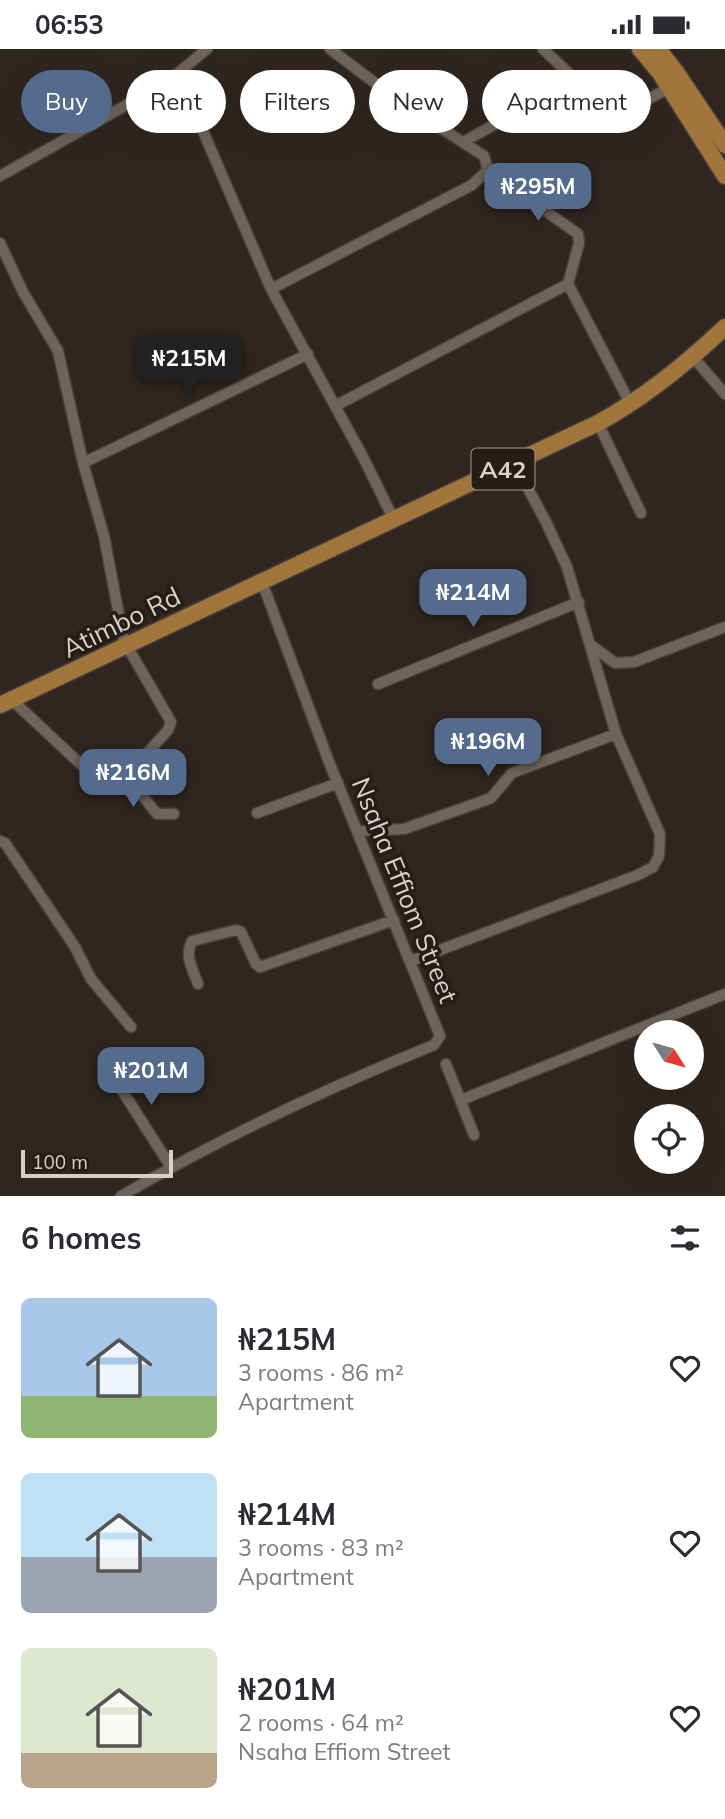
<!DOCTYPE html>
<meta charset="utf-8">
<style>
:root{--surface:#fff;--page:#f2f2f3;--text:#2b2b33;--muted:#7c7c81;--accent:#556b8d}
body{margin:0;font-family:Mulish,sans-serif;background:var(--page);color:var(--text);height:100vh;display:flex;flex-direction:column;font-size:26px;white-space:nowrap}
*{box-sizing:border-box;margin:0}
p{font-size:23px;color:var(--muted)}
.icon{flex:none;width:38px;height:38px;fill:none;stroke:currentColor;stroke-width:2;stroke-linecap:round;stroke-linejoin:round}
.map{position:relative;height:1147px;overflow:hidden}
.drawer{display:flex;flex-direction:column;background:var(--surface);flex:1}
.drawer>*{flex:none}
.guide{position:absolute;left:21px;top:21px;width:684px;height:63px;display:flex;gap:14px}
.needle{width:46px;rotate:127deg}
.tools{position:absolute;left:634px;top:971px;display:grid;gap:14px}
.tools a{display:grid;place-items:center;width:70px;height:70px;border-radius:50%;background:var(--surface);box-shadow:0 7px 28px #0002;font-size:35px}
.scale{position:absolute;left:21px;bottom:18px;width:152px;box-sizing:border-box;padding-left:7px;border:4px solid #d7d0cb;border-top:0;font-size:19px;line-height:24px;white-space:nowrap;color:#d7d0cb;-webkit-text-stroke:5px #261d15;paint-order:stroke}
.price{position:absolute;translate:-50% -60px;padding:0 16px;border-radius:14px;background:var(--accent);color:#fff;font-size:23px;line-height:46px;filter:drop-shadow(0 2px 4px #0008)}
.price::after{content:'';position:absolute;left:50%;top:42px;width:21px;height:16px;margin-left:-10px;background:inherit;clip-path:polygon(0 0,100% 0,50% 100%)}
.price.current{background:#222;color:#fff}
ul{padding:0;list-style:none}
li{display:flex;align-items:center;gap:21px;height:175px;padding:0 21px}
li span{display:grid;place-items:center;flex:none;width:196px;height:140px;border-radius:10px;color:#555}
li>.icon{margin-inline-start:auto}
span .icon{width:84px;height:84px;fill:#fffc;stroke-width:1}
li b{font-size:30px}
h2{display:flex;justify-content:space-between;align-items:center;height:84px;padding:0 21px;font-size:30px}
.chip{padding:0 24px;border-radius:32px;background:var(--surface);box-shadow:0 7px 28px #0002;font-size:24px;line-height:63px}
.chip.current{background:var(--accent);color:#fff}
.status{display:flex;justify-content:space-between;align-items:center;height:49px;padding:0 35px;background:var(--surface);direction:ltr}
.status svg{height:19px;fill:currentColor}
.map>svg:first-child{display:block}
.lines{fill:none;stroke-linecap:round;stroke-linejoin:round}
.street-casing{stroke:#49413b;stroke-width:13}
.primary-casing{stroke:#49413b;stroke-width:19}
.street{stroke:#6f645b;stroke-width:10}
.primary{stroke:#a1753b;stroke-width:16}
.labels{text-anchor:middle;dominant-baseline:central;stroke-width:7;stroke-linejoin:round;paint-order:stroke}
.shield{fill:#261d15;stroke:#a29a94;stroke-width:2}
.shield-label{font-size:24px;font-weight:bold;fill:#d7d0cb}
.street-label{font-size:26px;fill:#d7d0cb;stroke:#261d15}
</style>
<div class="status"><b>06:53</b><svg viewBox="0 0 49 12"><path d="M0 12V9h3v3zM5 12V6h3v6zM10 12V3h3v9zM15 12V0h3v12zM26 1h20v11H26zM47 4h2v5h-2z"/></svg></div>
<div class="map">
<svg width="725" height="1147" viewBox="0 0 725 1147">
<rect width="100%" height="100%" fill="#30261f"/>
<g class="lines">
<defs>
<path id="street" d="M 543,0 L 615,68 L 669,39
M 178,24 L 271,240 L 363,408 L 394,471
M 463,93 L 575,31
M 488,121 L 578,185 L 579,194 L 568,235 L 631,356
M 0,127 L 123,58 L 178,24 L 207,0
M 0,194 L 23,243 L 58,302 L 83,414 L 104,487 L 125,598
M 271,240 L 472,136 L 488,121 L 484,107 L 399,52 L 330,0
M 693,308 L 725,345
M 335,357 L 568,235
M 598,374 L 641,464
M 83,414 L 308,305
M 591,596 L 615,614 L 634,613 L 725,578
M 127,597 L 171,673 L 168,681 L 132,721 L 130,731 L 157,765 L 174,765
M 378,635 L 579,553
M 12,651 L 104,737
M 257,764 L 338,734
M 358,782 L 404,780 L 483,752 L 491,749 L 512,724 L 616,685
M 0,792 L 5,794 L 75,898 L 91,930 L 131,978
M 411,912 L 638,826 L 653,818 L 659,807 L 660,785 L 616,685 L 567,518 L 545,471 L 515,415
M 198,935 C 193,921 184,907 192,892 L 236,881 L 241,883 L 256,915 L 260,918 L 394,871
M 105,1015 L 171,1118
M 446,1015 L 474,1086
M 461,1051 L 725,945
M 121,1147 C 221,1089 327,1039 434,996 L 440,987 L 329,713 L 262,533"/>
<path id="primary" d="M 640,0 L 660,24 L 725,127
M 658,0 L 676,23 L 725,96
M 0,656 L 598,374 C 646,348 686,315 725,278"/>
</defs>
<use href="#street" class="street-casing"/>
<use href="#primary" class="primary-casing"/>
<use href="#street" class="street"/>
<use href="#primary" class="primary"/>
</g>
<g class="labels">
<rect class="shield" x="471.5" y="399.5" width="63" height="41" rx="5"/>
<g class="shield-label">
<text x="503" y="420">A42</text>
</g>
<g class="street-label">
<text transform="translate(121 573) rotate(-26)">Atimbo Rd</text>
<text transform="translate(405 841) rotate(68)">Nsaha Effiom Street</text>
</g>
</g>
</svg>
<div class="tools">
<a><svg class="needle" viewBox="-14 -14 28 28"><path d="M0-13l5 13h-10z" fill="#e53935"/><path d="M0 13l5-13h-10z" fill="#7c7c81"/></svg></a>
<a><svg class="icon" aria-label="locate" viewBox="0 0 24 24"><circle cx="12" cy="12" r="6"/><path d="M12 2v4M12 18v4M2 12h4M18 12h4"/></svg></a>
</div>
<div class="scale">100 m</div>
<b class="price" style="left:538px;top:174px">₦295M</b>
<b class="price current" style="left:189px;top:346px">₦215M</b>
<b class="price" style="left:473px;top:580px">₦214M</b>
<b class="price" style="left:488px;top:729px">₦196M</b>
<b class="price" style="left:133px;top:760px">₦216M</b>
<b class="price" style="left:151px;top:1058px">₦201M</b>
<div class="guide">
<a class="chip current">Buy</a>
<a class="chip">Rent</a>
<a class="chip">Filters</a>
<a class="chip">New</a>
<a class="chip">Apartment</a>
</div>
</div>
<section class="drawer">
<h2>6 homes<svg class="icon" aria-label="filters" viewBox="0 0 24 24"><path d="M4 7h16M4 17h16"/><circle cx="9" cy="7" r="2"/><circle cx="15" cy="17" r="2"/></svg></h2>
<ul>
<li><span style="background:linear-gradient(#a9c7e8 70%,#8fb573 0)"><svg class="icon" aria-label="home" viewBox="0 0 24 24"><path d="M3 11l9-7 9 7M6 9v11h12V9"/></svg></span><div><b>₦215M</b><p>3 rooms · 86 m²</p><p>Apartment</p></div><svg class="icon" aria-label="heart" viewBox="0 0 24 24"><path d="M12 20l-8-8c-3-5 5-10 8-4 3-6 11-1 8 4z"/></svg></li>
<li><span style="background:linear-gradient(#bfe0f5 60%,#9aa5b1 0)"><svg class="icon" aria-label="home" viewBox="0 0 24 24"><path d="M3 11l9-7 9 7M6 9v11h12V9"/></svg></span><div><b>₦214M</b><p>3 rooms · 83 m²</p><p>Apartment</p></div><svg class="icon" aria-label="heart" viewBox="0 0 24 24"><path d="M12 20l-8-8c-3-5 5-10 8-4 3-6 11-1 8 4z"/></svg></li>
<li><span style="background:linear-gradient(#dfe7d0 75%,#b9a48a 0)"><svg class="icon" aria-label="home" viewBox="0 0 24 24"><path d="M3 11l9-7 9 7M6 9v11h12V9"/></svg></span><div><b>₦201M</b><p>2 rooms · 64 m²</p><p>Nsaha Effiom Street</p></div><svg class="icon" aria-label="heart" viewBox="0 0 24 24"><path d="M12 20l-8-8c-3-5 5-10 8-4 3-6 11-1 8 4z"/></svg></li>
</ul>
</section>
